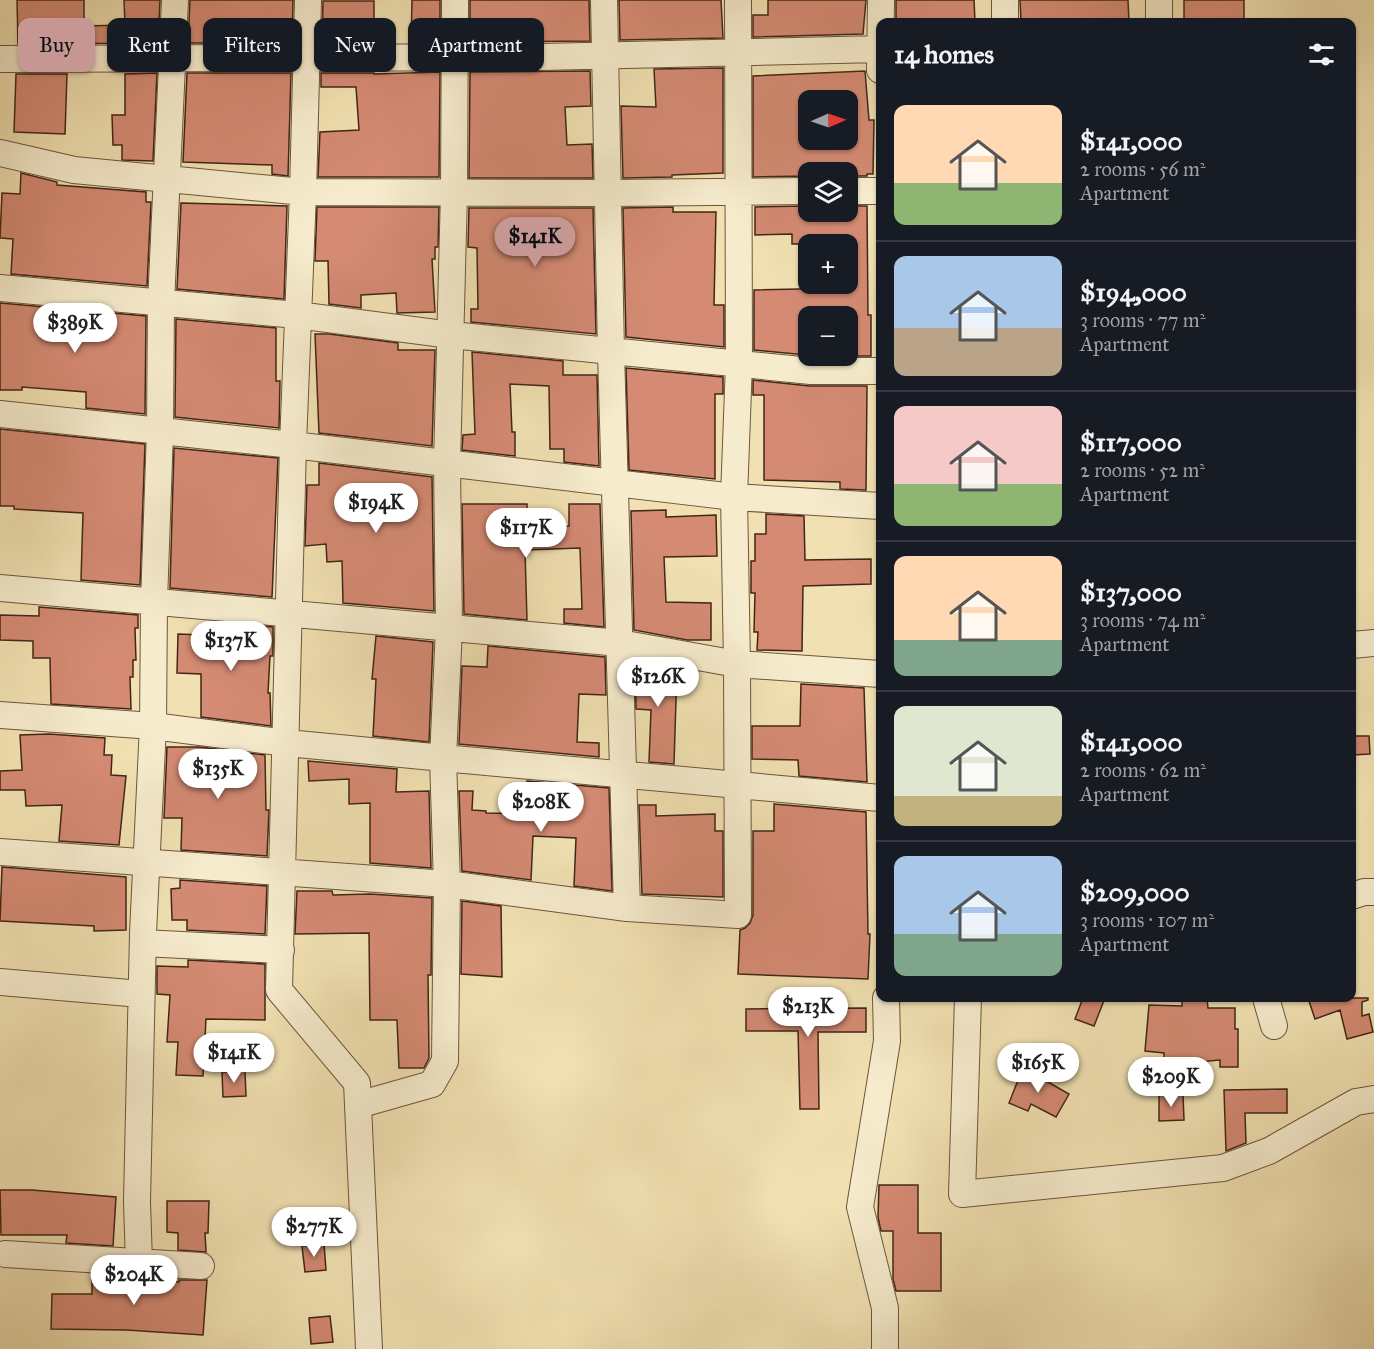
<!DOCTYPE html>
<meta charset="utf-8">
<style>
:root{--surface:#171b24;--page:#20242c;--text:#f1f3f6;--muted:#9ea1a6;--line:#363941;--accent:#c59692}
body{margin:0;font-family:"IM FELL Great Primer",serif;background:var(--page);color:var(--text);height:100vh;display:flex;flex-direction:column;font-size:22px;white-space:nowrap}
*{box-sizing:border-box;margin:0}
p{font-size:20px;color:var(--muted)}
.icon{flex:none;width:33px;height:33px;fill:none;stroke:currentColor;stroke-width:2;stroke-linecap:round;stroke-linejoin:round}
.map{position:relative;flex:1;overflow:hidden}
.details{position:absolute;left:876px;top:18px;width:480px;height:984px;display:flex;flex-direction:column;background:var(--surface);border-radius:12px;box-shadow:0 2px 4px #0004}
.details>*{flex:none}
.top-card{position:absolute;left:18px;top:18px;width:570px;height:54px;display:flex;gap:12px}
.needle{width:39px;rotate:88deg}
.controls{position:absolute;left:798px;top:90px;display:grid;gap:12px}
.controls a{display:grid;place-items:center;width:60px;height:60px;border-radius:12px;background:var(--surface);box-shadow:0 2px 4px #0004;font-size:30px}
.price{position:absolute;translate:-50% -51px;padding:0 14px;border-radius:21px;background:#fff;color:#222;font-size:20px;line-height:39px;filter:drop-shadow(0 2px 3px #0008)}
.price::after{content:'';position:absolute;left:50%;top:36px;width:18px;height:14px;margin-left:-9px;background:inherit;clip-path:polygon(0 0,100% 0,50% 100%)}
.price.active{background:var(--accent);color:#111}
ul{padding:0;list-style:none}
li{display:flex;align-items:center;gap:18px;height:150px;padding:0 18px}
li+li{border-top:2px solid var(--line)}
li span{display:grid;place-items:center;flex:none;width:168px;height:120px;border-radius:12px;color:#555}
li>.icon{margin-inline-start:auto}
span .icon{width:72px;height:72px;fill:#fffc;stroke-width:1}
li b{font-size:26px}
h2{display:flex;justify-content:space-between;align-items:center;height:72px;padding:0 18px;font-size:26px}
.tag{padding:0 21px;border-radius:12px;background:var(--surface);box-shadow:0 2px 4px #0004;font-size:21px;line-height:54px}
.tag.active{background:var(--accent);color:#111}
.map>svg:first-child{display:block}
.building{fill:#d48a73;stroke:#422616;stroke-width:1.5;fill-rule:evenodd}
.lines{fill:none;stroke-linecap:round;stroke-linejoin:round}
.street-casing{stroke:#6e553d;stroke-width:28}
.street{stroke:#f6eccd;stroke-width:26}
</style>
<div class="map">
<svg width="1374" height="1349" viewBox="0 0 1374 1349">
<rect width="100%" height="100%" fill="#f1e1b2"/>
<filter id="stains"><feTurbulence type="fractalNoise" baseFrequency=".00333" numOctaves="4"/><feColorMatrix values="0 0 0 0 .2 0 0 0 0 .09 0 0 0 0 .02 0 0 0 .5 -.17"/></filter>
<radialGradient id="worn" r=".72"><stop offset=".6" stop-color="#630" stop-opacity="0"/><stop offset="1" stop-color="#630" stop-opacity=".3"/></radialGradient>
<path class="building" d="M 17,0 L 84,0 L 84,26 L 125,25 L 124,0 L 160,0 L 158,43 L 18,44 Z
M 190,0 L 293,0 L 292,43 L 188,43 Z
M 412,0 L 440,0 L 440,42 L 411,42 Z
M 470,0 L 589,0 L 590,41 L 470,42 Z
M 619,0 L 721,0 L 723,38 L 620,40 Z
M 768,0 L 866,0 L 863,34 L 753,37 L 753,15 L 768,15 Z
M 896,0 L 974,0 L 975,22 L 896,22 Z
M 1020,0 L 1128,0 L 1129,22 L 1021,22 Z
M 1184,0 L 1244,0 L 1244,22 L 1184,22 Z
M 323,1 L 374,1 L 374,43 L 322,43 Z
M 723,68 L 723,173 L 672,175 L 672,177 L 623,178 L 621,106 L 656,107 L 654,69 Z
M 590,71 L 591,106 L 565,107 L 567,145 L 592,144 L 593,178 L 469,178 L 470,72 Z
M 865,71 L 869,120 L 874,120 L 873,174 L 867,174 L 867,176 L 848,176 L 848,172 L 808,172 L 808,176 L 753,177 L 753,76 ZM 808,100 L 848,100 L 848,140 L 808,140 Z
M 440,72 L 439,177 L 318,177 L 320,132 L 359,130 L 356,87 L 321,87 L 321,73 L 374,73 L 374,74 Z
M 157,73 L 153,161 L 122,160 L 122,145 L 113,145 L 112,115 L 125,115 L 125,74 Z
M 187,73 L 291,73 L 288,176 L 272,174 L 272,165 L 183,162 Z
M 16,74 L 67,74 L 65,134 L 14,132 Z
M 21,173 L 57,182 L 57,185 L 146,192 L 146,202 L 151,202 L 147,286 L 11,274 L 13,239 L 0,238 L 2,193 L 20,194 Z
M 181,203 L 287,206 L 284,299 L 177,289 Z
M 808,206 L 808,212 L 848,212 L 848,206 L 867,206 L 868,315 L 871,315 L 871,356 L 807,356 L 848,356 L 848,316 L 807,316 L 806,355 L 754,350 L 754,290 L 848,288 L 848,244 L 792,244 L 792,234 L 755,235 L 755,207 Z
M 317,207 L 439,207 L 438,247 L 435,247 L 435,259 L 432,259 L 435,312 L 397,313 L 396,293 L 361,295 L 361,308 L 329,304 L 328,261 L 315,261 Z
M 673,207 L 673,212 L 716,212 L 714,305 L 724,305 L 724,347 L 626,337 L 623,208 Z
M 469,208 L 593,208 L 596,334 L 471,322 L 471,309 L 478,309 L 477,248 L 468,247 Z
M 0,303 L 146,316 L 145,414 L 86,408 L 86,392 L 22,387 L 22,390 L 0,390 Z
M 176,319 L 276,328 L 276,381 L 280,381 L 279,428 L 175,417 Z
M 315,334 L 329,334 L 398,343 L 398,350 L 435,350 L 432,446 L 319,433 Z
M 472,352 L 563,361 L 563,375 L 597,375 L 599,466 L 564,462 L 564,449 L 550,449 L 549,386 L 510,384 L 512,432 L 515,432 L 515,456 L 462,450 L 463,435 L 475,434 Z
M 626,368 L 723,377 L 723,394 L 715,394 L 715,479 L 629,470 Z
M 753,380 L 810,386 L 867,386 L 866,490 L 840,489 L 840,482 L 764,480 L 764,395 L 753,395 Z
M 0,429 L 145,444 L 140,585 L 81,580 L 83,513 L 14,509 L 14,506 L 0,506 Z
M 174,448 L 278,458 L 272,597 L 170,588 Z
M 319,463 L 432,477 L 434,611 L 343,603 L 342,561 L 327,562 L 326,544 L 305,546 L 307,485 L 319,485 Z
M 462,504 L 527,504 L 527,528 L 569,526 L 569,504 L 600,504 L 604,627 L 564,623 L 564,609 L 582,609 L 580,548 L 525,550 L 527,620 L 464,614 Z
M 666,510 L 666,517 L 716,515 L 717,556 L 664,557 L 666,602 L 711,603 L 711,640 L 687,640 L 634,630 L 631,511 Z
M 766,514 L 804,516 L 805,560 L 871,559 L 871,584 L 803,586 L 802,651 L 757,650 L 758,632 L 754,632 L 755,593 L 751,593 L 751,561 L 755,561 L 755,534 L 766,534 Z
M 39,607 L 138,615 L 138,628 L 135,628 L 136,660 L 133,660 L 133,677 L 130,677 L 131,709 L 51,704 L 50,658 L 33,658 L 33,641 L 0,640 L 0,615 L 39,616 Z
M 229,623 L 273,627 L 273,656 L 270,656 L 268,693 L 270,693 L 271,726 L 201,717 L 201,674 L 177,673 L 178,634 L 228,636 Z
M 376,636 L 433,642 L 429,742 L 373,736 L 376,679 L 372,679 Z
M 488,646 L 605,657 L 606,695 L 579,694 L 577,742 L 599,743 L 599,757 L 459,744 L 462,666 L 487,667 Z
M 635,661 L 677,668 L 674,764 L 649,762 L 651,710 L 636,709 Z
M 801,684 L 864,688 L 867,782 L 799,776 L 798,760 L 752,759 L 752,726 L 800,726 Z
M 49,734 L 105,738 L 104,755 L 112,755 L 111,775 L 126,776 L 119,845 L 59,841 L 62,805 L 26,806 L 25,790 L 0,790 L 0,771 L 22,770 L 20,735 Z
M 1352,736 L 1369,736 L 1370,754 L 1352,755 Z
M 167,747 L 200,747 L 265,755 L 266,810 L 269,810 L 267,856 L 181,850 L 182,818 L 164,818 Z
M 308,761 L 397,769 L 396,792 L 429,791 L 431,868 L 370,863 L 370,803 L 349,804 L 349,779 L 309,781 Z
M 527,781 L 609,788 L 612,891 L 574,886 L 576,838 L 533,836 L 531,880 L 462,871 L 459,791 L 473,791 L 472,810 L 486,811 L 486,813 L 526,814 Z
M 774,804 L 866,812 L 868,934 L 870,934 L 868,979 L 738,974 L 740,930 L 745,928 L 750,923 L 753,915 L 753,831 L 774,831 Z
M 639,805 L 656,805 L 656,816 L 715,814 L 715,831 L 723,831 L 723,897 L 642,894 Z
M 2,867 L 126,877 L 126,930 L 94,931 L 94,926 L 0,921 Z
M 180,880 L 267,886 L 265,934 L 187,930 L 187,920 L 172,920 L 171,889 L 180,888 Z
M 297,891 L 332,891 L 333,895 L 370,894 L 432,898 L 431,975 L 428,975 L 429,1058 L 424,1068 L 399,1068 L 397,1020 L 370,1020 L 369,933 L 295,934 Z
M 462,901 L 501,906 L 502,977 L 461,974 Z
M 188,960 L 265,964 L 265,1020 L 206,1019 L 203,1076 L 176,1075 L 178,1042 L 167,1042 L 170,995 L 157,994 L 157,966 L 188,967 Z
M 1083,998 L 1105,998 L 1094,1026 L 1075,1019 Z
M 1308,998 L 1368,998 L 1368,1000 L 1362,1002 L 1362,1016 L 1369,1014 L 1373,1032 L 1347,1039 L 1340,1010 L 1315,1019 Z
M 1207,999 L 1208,1008 L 1235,1008 L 1235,1029 L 1238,1029 L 1238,1067 L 1220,1067 L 1220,1060 L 1164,1065 L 1164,1053 L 1145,1051 L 1149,1005 L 1182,1006 L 1182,1000 Z
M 866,1008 L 866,1032 L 818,1032 L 819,1109 L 800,1109 L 798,1031 L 746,1031 L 746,1009 Z
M 1022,1070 L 1041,1078 L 1069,1094 L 1056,1117 L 1031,1104 L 1028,1111 L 1009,1103 Z
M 245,1071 L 246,1096 L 223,1097 L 222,1072 Z
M 1287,1089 L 1287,1113 L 1245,1113 L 1246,1143 L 1226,1151 L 1224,1090 Z
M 1183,1094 L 1184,1120 L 1159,1121 L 1159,1095 Z
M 879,1185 L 918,1185 L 918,1233 L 941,1233 L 941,1291 L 896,1291 L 893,1279 L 893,1231 L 881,1231 L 878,1217 Z
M 0,1190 L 32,1190 L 116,1197 L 113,1246 L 66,1243 L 67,1235 L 1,1235 Z
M 167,1201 L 209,1201 L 208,1233 L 205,1233 L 206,1252 L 178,1250 L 178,1233 L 167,1232 Z
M 324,1244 L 326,1270 L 305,1272 L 302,1246 Z
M 92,1274 L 112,1276 L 112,1278 L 179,1282 L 179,1280 L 207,1280 L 203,1335 L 126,1330 L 51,1329 L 52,1294 L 92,1294 Z
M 330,1316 L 333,1342 L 311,1344 L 309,1318 Z"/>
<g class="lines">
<defs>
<path id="street" d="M 308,0 L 303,192 L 293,445 L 279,990 L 357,1083 L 369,1349
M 604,0 L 611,352 L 627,908
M 1005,0 L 1005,22
M 1159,0 L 1159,22
M 0,59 L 542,57 L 880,49
M 880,70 L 881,0
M 0,153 L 74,170 L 303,192 L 609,193 L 808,191
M 848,191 L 880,191
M 0,288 L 297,315 L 451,335 L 811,371 L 880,371
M 0,414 L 293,445 L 734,497 L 880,506
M 0,588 L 620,643 L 737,664 L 880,674
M 1352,645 L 1374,643
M 0,715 L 153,726 L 287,743 L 443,758 L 880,798
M 0,852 L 447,884 L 627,908 L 738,915 L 737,664 L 734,497 L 739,363 L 738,0
M 1352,896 L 1364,892 L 1374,892
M 143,943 L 281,950
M 0,982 L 141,994
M 968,998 L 962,1194 L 1223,1168 L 1269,1151 L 1356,1102 L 1374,1099
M 1266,998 L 1274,1026
M 358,1105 L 432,1084 L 445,1061 L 447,884 L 443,758 L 449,628 L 447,464 L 454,192 L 455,0
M 5,1254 L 201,1266
M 139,1263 L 137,1202 L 143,933 L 153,726 L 154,602 L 160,431 L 161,304 L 175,0
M 885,1349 L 885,1308 L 860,1207 L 887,1041 L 886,998"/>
</defs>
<use href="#street" class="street-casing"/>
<use href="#street" class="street"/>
</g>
<rect width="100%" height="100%" filter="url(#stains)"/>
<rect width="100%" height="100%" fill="url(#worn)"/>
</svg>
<div class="controls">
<a><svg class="needle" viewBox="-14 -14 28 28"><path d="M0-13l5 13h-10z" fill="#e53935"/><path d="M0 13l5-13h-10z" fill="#9ea1a6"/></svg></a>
<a><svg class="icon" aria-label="layers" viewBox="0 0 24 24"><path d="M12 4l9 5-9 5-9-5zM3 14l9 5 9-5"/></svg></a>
<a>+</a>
<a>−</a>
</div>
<b class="price active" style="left:535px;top:268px">$141K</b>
<b class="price" style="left:75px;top:354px">$389K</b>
<b class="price" style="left:376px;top:534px">$194K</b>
<b class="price" style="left:526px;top:559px">$117K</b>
<b class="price" style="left:231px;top:672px">$137K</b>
<b class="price" style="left:658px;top:708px">$126K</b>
<b class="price" style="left:218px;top:800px">$135K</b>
<b class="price" style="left:541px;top:833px">$208K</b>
<b class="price" style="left:808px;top:1038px">$213K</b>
<b class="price" style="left:234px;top:1084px">$141K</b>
<b class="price" style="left:1038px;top:1094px">$165K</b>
<b class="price" style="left:1171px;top:1108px">$209K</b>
<b class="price" style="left:314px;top:1258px">$277K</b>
<b class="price" style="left:134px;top:1306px">$204K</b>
<div class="top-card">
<a class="tag active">Buy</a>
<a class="tag">Rent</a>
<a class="tag">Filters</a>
<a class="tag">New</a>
<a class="tag">Apartment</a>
</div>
<section class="details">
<h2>14 homes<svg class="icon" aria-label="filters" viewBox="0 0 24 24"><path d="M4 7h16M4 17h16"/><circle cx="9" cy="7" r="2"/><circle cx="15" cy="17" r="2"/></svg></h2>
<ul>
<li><span style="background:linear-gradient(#ffd9b3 65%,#8fb573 0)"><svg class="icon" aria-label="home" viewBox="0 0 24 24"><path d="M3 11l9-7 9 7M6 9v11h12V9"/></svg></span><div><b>$141,000</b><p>2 rooms · 56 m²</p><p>Apartment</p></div></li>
<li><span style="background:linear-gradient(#a9c7e8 60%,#b9a48a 0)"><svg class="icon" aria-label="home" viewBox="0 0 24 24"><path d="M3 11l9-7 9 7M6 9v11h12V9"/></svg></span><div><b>$194,000</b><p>3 rooms · 77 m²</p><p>Apartment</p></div></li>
<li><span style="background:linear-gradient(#f6c9c9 65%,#8fb573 0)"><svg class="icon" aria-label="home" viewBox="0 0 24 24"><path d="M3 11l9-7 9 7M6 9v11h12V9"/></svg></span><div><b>$117,000</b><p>2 rooms · 52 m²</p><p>Apartment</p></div></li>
<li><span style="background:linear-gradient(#ffd9b3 70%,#7fa58c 0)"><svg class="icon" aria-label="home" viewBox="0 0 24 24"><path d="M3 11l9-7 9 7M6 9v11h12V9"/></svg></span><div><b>$137,000</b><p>3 rooms · 74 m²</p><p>Apartment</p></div></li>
<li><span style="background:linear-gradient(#dfe7d0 75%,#c2b280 0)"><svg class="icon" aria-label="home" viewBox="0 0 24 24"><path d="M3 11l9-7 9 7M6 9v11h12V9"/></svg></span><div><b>$141,000</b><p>2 rooms · 62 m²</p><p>Apartment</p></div></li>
<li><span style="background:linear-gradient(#a9c7e8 65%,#7fa58c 0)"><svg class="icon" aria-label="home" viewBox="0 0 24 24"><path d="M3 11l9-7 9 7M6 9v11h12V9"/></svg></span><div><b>$209,000</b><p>3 rooms · 107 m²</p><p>Apartment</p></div></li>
</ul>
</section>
</div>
